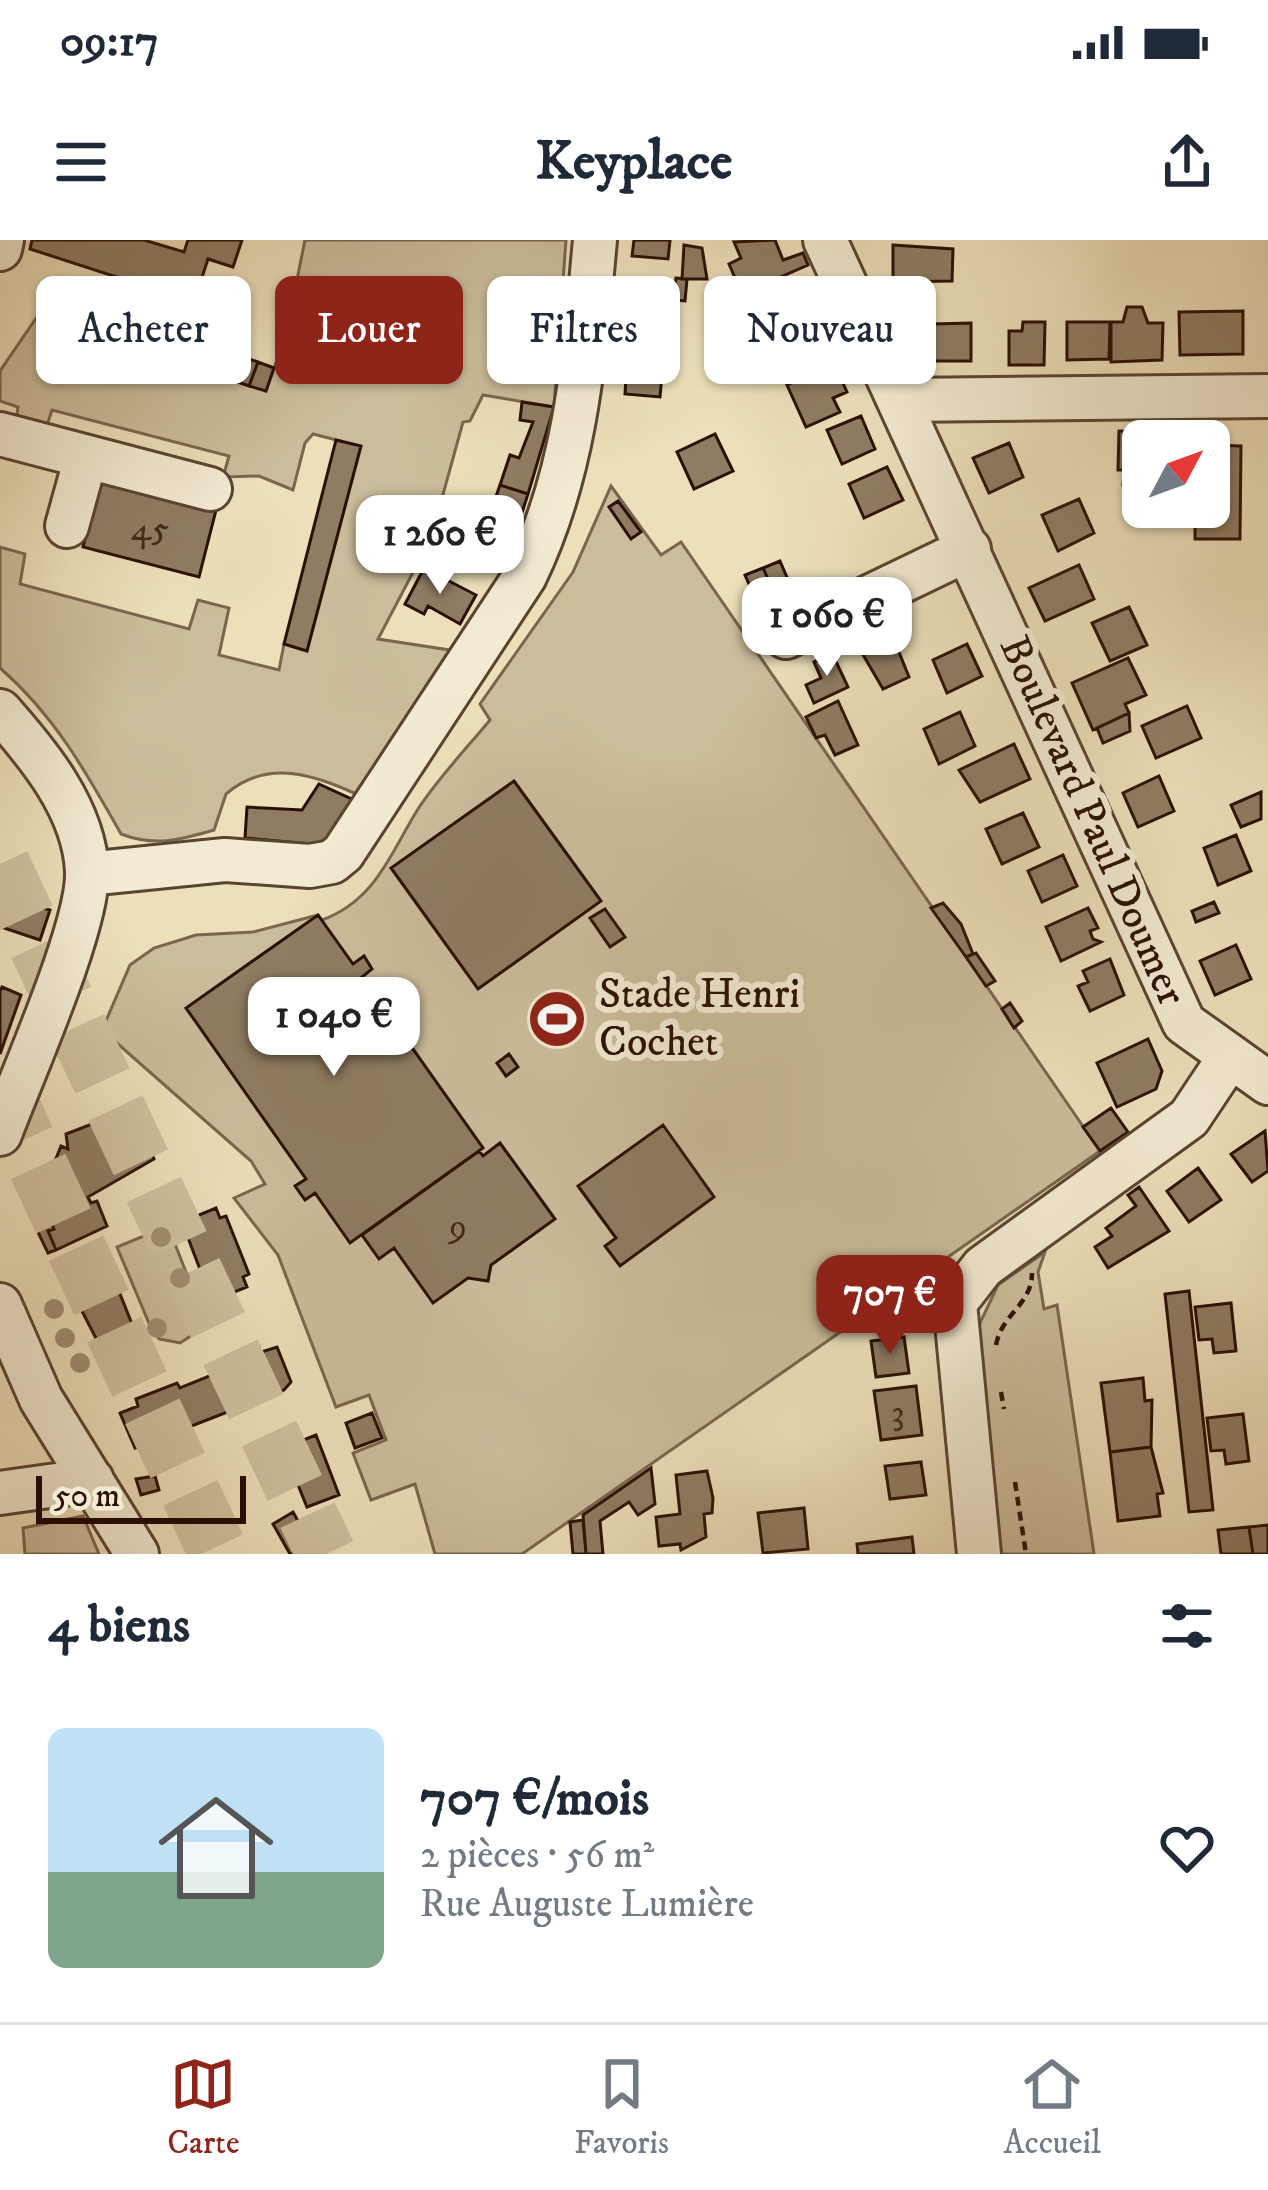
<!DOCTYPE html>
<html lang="fr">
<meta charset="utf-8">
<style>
:root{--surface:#fff;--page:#f2f2f3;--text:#1f2937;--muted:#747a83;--line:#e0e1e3;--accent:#8f2418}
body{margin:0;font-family:"IM FELL DW Pica",serif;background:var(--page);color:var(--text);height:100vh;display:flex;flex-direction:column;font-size:45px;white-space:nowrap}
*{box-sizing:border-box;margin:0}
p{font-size:39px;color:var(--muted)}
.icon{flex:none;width:66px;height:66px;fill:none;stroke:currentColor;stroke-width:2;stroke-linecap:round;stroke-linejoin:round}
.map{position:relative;height:1314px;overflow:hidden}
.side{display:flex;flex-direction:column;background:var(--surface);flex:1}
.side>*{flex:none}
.banner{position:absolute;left:36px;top:36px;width:1197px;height:108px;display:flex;gap:24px}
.needle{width:78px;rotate:49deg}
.fabs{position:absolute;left:1122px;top:180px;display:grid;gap:24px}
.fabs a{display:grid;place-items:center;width:108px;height:108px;border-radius:18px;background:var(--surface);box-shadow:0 3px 9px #0004;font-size:60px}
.scale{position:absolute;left:36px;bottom:30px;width:210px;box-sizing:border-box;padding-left:12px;border:6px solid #2a1002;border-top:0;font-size:33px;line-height:42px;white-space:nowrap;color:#2a1002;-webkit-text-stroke:9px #f3ead2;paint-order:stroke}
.price{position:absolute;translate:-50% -102px;padding:0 27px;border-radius:24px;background:#fff;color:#222;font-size:39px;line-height:78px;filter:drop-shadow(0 3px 6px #0008)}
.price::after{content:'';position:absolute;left:50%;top:72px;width:36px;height:27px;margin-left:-18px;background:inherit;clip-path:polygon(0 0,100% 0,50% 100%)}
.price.current{background:var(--accent);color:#fff}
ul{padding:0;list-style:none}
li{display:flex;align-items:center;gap:36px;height:300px;padding:0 48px}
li+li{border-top:3px solid var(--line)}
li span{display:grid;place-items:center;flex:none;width:336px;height:240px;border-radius:18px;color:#555}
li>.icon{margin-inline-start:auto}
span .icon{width:144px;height:144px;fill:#fffc;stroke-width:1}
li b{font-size:51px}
h2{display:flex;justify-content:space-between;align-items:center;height:144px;padding:0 48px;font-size:51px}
.tag{padding:0 42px;border-radius:18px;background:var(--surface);box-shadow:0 3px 9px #0004;font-size:42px;line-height:108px}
.tag.current{background:var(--accent);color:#fff}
.status{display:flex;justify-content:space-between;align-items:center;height:84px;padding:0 60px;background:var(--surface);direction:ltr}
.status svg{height:33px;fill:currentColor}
header{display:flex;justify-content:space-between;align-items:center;height:156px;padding:0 48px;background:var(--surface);font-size:54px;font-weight:800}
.dock{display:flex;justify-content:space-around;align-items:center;height:168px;border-top:3px solid var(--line);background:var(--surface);font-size:33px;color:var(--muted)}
.dock a{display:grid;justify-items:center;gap:6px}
.dock .current{color:var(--accent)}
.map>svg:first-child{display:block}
.green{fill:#cbbc9b;stroke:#7a664e;stroke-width:3}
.building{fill:#8f7c62;stroke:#2a1002;stroke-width:3}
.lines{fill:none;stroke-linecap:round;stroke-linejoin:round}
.highway-tunnel{stroke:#cfc09e;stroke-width:60;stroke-dasharray:60 30;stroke-linecap:butt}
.minor-casing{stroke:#5a4430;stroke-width:48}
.path{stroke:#2a1002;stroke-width:4.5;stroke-dasharray:9 6;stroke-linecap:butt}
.minor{stroke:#f3ead2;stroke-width:42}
.tree{fill:#a08e72}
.labels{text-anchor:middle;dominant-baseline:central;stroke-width:12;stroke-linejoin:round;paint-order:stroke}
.number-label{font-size:36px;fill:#432b1a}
.street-label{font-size:42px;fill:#2a1002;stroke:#f3ead2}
.poi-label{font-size:42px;fill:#2a1002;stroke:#f3ead2;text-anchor:start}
</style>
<div class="status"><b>09:17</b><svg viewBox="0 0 49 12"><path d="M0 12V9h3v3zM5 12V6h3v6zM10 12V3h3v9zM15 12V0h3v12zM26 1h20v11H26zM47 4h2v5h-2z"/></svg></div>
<header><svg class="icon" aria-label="menu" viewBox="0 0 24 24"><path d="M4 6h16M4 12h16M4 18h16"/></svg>Keyplace<svg class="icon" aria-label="share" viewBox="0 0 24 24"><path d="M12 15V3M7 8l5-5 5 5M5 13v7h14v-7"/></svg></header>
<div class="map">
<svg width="1268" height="1314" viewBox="0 0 1268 1314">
<rect width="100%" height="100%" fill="#ecdfba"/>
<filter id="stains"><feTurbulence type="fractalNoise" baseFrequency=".00167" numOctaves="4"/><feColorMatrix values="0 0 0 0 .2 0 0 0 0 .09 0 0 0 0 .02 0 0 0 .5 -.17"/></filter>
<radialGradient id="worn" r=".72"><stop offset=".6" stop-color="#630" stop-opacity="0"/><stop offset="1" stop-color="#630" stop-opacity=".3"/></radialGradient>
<path class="green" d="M 305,0 L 566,0 L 554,167 L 483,155 L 470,181 L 463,182 L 431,298 L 378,399 L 456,411 L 363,557 C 317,536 269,517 226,554 L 214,590 C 180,600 155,607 121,594 C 86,532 55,476 0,428 L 0,307 L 25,314 L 20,344 L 189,389 L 198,360 L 229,368 L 219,415 L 279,430 L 284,404 L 307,410 L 360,206 L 313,194 L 305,203 L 293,250 L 259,236 L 223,237 L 229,216 L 52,170 L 47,185 L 15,185 L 18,167 L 0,161 L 0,131 L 39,74 L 266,151 L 286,94 Z
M 611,246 L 661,315 L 681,302 L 1100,911 L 522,1314 L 435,1314 L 415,1244 L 371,1260 L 353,1213 L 386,1200 L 369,1155 L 336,1167 L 278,1015 L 234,958 L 265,944 L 251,921 L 102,790 L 130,725 L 154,708 L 196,695 L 253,692 L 318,675 L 322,680 C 376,660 390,614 418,569 C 439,537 466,509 490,480 L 480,464 L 573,332 Z
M 168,986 L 200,1068 L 197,1092 L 180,1103 L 159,1099 L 151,1088 L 117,1007 Z
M 1045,1012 L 1038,1032 L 1044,1069 L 1057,1065 L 1094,1314 L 1001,1314 L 971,1102 L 998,1045 Z
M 83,1276 L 99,1314 L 25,1314 L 23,1288 Z"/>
<path class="building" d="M 32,0 L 144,0 L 184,12 L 188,0 L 242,0 L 233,27 L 208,19 L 194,62 L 30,9 Z
M 634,0 L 670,0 L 668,19 L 632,16 Z
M 775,0 L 783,20 L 803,13 L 808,25 L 742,54 L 729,24 L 741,18 L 734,2 Z
M 684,5 L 702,8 L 707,39 L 682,39 Z
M 893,5 L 953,9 L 952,41 L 893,42 Z
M 676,38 L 687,39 L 685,61 L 673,60 Z
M 795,44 L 813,83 L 773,101 L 755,62 Z
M 631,47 L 663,50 L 660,85 L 629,82 Z
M 1127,67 L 1142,67 L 1148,83 L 1163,83 L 1162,120 L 1111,122 L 1111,82 L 1123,82 Z
M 1243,71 L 1243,114 L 1180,115 L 1179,72 Z
M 1023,82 L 1045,82 L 1044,125 L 1009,125 L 1009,91 L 1022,91 Z
M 1067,82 L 1110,82 L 1109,119 L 1067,120 Z
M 147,83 L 258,122 L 249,146 L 139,107 Z
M 971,83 L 971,121 L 933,121 L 932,84 Z
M 831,117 L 847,152 L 833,158 L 840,172 L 806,187 L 787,145 L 800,139 L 797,132 Z
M 627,121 L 663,124 L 660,157 L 625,154 Z
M 258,122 L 274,128 L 266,151 L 249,146 Z
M 522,162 L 554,167 L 528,254 L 500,245 L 510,215 L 519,218 L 533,182 L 520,180 Z
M 861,176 L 875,209 L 842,224 L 827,190 Z
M 1119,191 L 1156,192 L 1155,201 L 1143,201 L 1143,230 L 1118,230 Z
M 715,194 L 733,231 L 694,249 L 677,212 Z
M 336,200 L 361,206 L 307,411 L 284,404 Z
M 1009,203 L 1023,237 L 989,253 L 973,218 Z
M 1209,205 L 1241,206 L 1240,299 L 1195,299 L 1195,267 L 1209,267 Z
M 887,227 L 903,260 L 864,278 L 849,244 Z
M 1124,230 L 1143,230 L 1143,245 L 1123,245 Z
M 101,239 L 216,270 L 199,337 L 83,307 Z
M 500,245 L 528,254 L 519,282 L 491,271 Z
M 1079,259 L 1094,293 L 1058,311 L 1042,275 Z
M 618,261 L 641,292 L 631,299 L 609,267 Z
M 780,321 L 795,356 L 779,363 L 763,328 Z
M 1079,325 L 1094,359 L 1045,381 L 1029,348 Z
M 424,328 L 476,355 L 460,384 L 428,366 L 424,374 L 405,364 Z
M 763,328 L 779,363 L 761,371 L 745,335 Z
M 1129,367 L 1147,405 L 1110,421 L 1092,383 Z
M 888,385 L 909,437 L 883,449 L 855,401 Z
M 967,404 L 982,436 L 947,453 L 933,420 Z
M 832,413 L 848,447 L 814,463 L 806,445 L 821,438 L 814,422 Z
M 1128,418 L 1146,455 L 1125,464 L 1129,473 L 1093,490 L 1072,443 Z
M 838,461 L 858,505 L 835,515 L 825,495 L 816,498 L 806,477 Z
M 1187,466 L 1201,498 L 1156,518 L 1142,486 Z
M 960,472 L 975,506 L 939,524 L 924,489 Z
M 1129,473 L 1130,491 L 1103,503 L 1097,488 Z
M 1014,504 L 1030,539 L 980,562 L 959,530 Z
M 1159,536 L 1174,571 L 1138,587 L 1123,553 Z
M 514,541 L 601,661 L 478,749 L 391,628 Z
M 319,544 L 358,562 L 331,606 L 245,598 L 247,567 L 302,570 Z
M 1261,552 L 1261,579 L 1241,587 L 1231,565 Z
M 1023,573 L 1039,607 L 1002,624 L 986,589 Z
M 1236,595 L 1251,631 L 1218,645 L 1204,608 Z
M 1063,615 L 1077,646 L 1042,662 L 1028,631 Z
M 13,659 L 50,670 L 40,700 L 1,687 Z
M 1214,662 L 1219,673 L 1196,682 L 1192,671 Z
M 943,663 L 961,684 L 973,714 L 966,717 L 931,668 Z
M 1088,668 L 1098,688 L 1090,691 L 1093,699 L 1101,702 L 1061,721 L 1046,687 Z
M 605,669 L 625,697 L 610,707 L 590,678 Z
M 318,675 L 353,724 L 364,716 L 372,729 L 362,737 L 483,908 L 350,1003 L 315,953 L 305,960 L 295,946 L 306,939 L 186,768 Z
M 1236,705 L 1251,739 L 1215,755 L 1200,721 Z
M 976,713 L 995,741 L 986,746 L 966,717 Z
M 1110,719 L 1124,755 L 1090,771 L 1078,746 L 1088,742 L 1083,731 Z
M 2,747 L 21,755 L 0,814 L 0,751 Z
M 1010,763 L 1022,781 L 1014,788 L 1002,769 Z
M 1148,799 L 1162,831 L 1156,849 L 1117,867 L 1097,823 Z
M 509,814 L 518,827 L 506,836 L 497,823 Z
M 1111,868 L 1128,892 L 1100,911 L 1083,887 Z
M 131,869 L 154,919 L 88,957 L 91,963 L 97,961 L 107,986 L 56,1010 L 48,991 L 54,989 L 51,982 L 46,984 L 39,968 L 46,964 L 41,956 L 61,906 L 68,909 L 66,894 Z
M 663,885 L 714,957 L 620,1026 L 605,1006 L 616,998 L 578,946 Z
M 1265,891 L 1268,931 L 1252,942 L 1231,914 Z
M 500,903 L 555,979 L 491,1025 L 488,1041 L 468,1038 L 433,1063 L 394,1008 L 379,1019 L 362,995 L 479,911 L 483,916 Z
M 1198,928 L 1221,960 L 1189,982 L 1167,951 Z
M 1139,947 L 1169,991 L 1108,1028 L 1095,1007 L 1112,996 L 1106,988 L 1136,966 L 1128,955 Z
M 216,968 L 220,978 L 226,976 L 249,1034 L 243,1037 L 247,1047 L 212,1061 L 182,982 Z
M 51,982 L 54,989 L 48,991 L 56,1010 L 48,1013 L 36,988 Z
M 104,1014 L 136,1094 L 101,1108 L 66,1040 L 68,1028 Z
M 1189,1051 L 1213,1270 L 1189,1272 L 1165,1054 Z
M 1231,1063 L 1236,1111 L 1214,1113 L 1212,1099 L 1199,1100 L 1195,1067 Z
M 904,1097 L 909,1133 L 876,1137 L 871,1101 Z
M 277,1107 L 291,1142 L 284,1150 L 135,1208 L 120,1173 L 138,1166 L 136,1159 L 177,1143 L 180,1148 L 217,1133 L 215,1127 Z
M 1143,1138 L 1145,1161 L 1152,1160 L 1151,1207 L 1110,1212 L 1101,1143 Z
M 916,1146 L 922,1195 L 881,1200 L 874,1151 Z
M 372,1173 L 382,1198 L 355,1208 L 346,1183 Z
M 1243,1174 L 1249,1221 L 1226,1224 L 1224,1210 L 1211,1211 L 1207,1178 Z
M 316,1195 L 339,1255 L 307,1267 L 283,1208 Z
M 1151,1207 L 1163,1253 L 1157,1254 L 1160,1276 L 1118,1281 L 1110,1212 Z
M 921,1222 L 926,1255 L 890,1259 L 885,1226 Z
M 651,1228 L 655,1264 L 638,1275 L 629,1262 L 600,1281 L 603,1314 L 586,1314 L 583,1275 Z
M 707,1231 L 713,1258 L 712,1273 L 704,1274 L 706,1297 L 681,1310 L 680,1304 L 659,1306 L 656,1277 L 680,1274 L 676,1235 Z
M 155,1236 L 159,1250 L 141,1255 L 136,1239 Z
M 804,1268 L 808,1309 L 763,1313 L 758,1273 Z
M 293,1272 L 316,1314 L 290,1314 L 273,1284 Z
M 583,1280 L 586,1314 L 573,1314 L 570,1282 Z
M 1268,1285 L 1268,1314 L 1253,1314 L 1249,1287 Z
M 1249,1287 L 1253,1314 L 1221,1314 L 1218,1290 Z
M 912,1297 L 914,1314 L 858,1314 L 857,1304 Z"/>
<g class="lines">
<path class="highway-tunnel" d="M 0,624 L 326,1314
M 0,845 L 219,1314"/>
<defs>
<path id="minor" d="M 825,0 L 1184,783 L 1268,843
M 0,9 L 2,0
M 900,160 L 1268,156
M 0,194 L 210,249
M 67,286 L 86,217
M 786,397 L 969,309
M 0,471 C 39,515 84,569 87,631 C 89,686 22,835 0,894
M 87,634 L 225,620 L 310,626 L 332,622 L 343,613 L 525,336 C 577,228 584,117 595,0
M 0,1065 L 41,1159 L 137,1314
M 0,1253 L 92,1240
M 979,1314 L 955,1063 L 983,1027 L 1189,878 L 1229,818"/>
</defs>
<use href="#minor" class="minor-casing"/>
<path class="path" d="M 996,1105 C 1002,1073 1032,1065 1032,1033
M 1001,1152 L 1004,1169
M 1015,1242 L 1026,1314"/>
<use href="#minor" class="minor"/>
</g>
<g class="tree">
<circle cx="161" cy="997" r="10"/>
<circle cx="180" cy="1038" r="10"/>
<circle cx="54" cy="1069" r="10"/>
<circle cx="157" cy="1088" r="10"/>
<circle cx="65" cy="1098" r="10"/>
<circle cx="80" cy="1123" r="10"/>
</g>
<defs>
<symbol id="stadium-disc" viewBox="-11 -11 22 22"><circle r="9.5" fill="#8f2418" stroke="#f3ead2"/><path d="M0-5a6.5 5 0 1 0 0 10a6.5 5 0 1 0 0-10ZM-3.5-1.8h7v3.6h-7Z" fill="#fff"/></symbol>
</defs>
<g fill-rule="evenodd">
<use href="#stadium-disc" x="524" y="746" width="66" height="66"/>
</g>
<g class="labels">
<g class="number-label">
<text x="150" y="289">45</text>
<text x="458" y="987">9</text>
<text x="898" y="1173">3</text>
</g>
<g class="street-label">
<text transform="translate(1092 581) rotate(66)">Boulevard Paul Doumer</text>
</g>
<g class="poi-label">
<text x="599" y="755">Stade Henri<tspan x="599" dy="48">Cochet</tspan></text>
</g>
</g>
<rect width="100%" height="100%" filter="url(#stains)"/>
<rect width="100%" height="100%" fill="url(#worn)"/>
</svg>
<div class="fabs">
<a><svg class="needle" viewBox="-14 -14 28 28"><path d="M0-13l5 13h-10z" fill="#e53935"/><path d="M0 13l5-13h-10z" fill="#747a83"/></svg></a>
</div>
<div class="scale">50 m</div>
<b class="price" style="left:440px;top:357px">1 260 €</b>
<b class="price" style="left:827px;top:439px">1 060 €</b>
<b class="price" style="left:334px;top:839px">1 040 €</b>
<b class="price current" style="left:890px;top:1117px">707 €</b>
<div class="banner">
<a class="tag">Acheter</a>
<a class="tag current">Louer</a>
<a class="tag">Filtres</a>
<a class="tag">Nouveau</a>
</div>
</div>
<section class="side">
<h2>4 biens<svg class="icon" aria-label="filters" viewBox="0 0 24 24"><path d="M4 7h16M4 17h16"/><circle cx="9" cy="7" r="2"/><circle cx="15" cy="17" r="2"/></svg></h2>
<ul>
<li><span style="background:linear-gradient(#bfe0f5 60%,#7fa58c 0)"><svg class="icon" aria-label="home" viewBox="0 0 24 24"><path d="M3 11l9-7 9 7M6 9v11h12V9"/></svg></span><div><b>707 €/mois</b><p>2 pièces · 56 m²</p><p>Rue Auguste Lumière</p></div><svg class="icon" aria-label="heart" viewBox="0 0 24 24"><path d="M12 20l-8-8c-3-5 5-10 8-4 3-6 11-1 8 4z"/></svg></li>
</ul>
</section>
<nav class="dock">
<a class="current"><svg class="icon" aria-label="map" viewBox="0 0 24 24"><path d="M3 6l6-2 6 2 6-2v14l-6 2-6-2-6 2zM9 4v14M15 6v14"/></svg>Carte</a>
<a><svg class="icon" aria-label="saved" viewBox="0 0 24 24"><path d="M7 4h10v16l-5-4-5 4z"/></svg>Favoris</a>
<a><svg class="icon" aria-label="home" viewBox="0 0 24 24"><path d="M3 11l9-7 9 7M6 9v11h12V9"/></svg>Accueil</a>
</nav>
